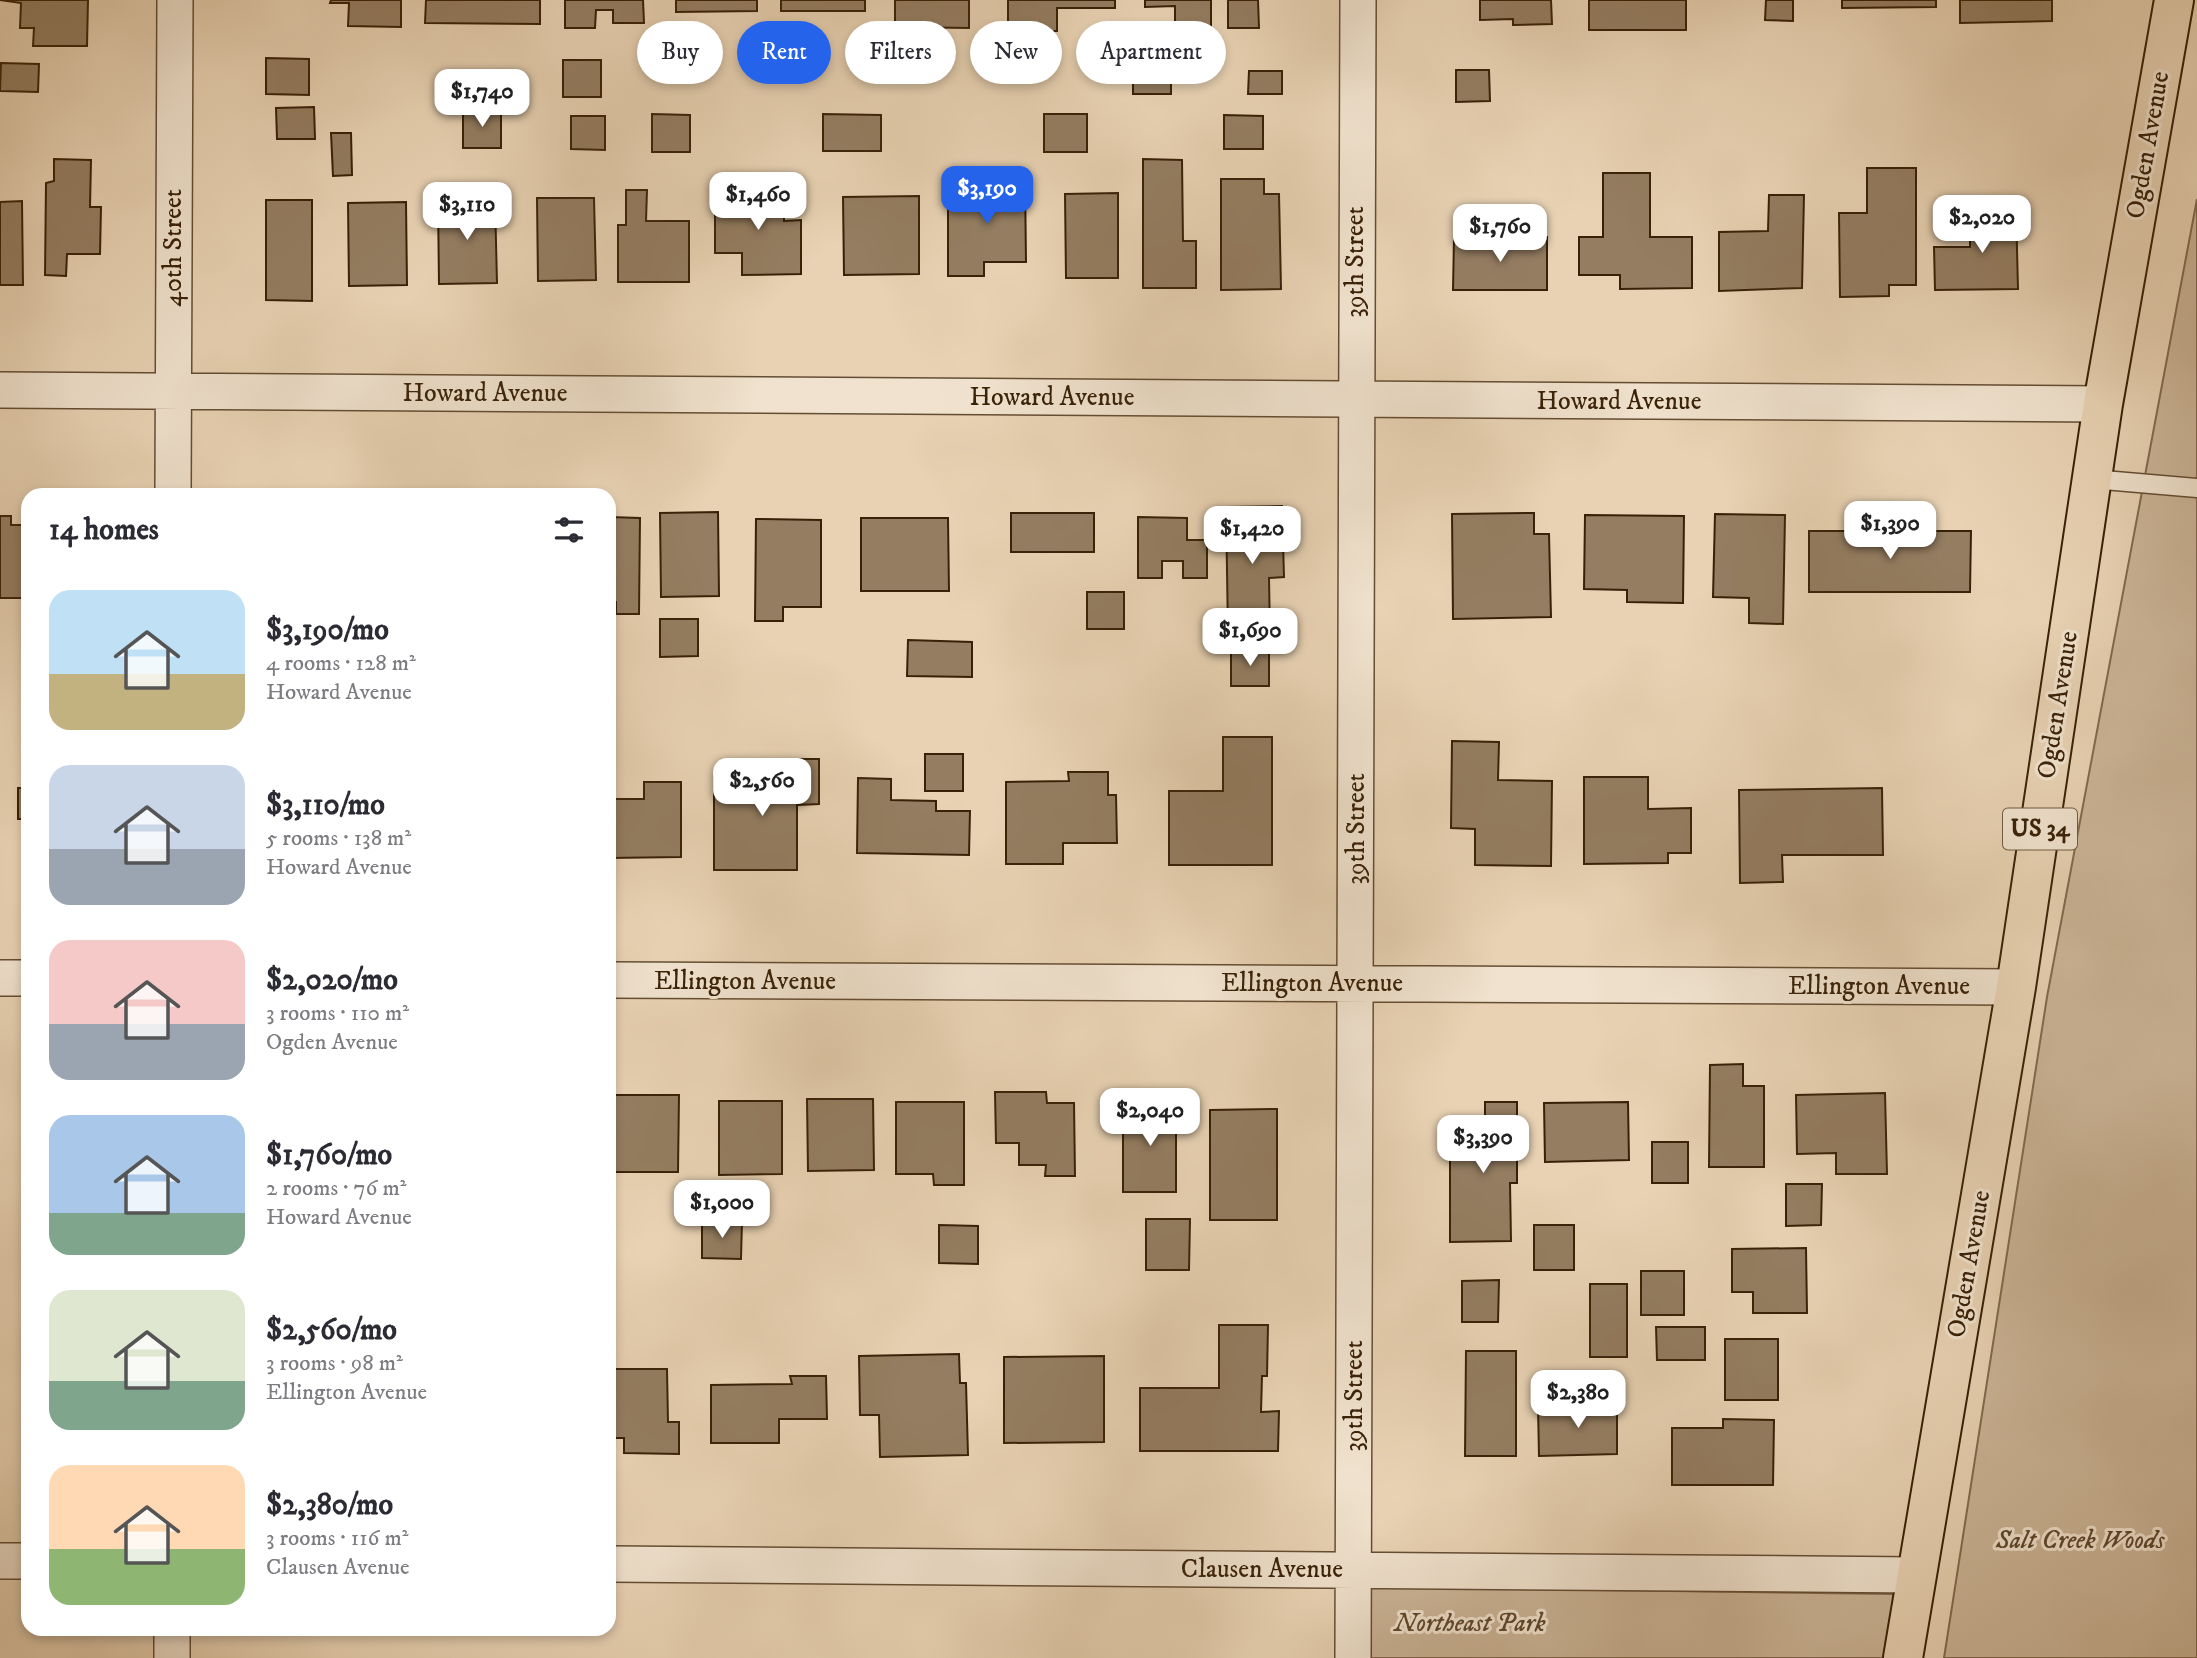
<!DOCTYPE html>
<meta charset="utf-8">
<style>
:root{--surface:#fff;--page:#f7f7f7;--text:#2b2b33;--muted:#7c7c81;--accent:#2563eb}
body{margin:0;font-family:"IM FELL DW Pica",serif;background:var(--page);color:var(--text);height:100vh;display:flex;flex-direction:column;font-size:26px;white-space:nowrap}
*{box-sizing:border-box;margin:0}
p{font-size:23px;color:var(--muted)}
.icon{flex:none;width:38px;height:38px;fill:none;stroke:currentColor;stroke-width:2;stroke-linecap:round;stroke-linejoin:round}
.map{position:relative;flex:1;overflow:hidden}
.side{position:absolute;left:21px;top:488px;width:595px;height:1148px;display:flex;flex-direction:column;background:var(--surface);border-radius:21px;box-shadow:0 4px 10px #0003}
.side>*{flex:none}
.top-card{position:absolute;left:637px;top:21px;width:665px;height:63px;display:flex;gap:14px}
.price{position:absolute;translate:-50% -60px;padding:0 16px;border-radius:14px;background:#fff;color:#222;font-size:23px;line-height:46px;filter:drop-shadow(0 2px 4px #0008)}
.price::after{content:'';position:absolute;left:50%;top:42px;width:21px;height:16px;margin-left:-10px;background:inherit;clip-path:polygon(0 0,100% 0,50% 100%)}
.price.active{background:var(--accent);color:#fff}
ul{padding:0;list-style:none}
li{display:flex;align-items:center;gap:21px;height:175px;padding:0 28px}
li span{display:grid;place-items:center;flex:none;width:196px;height:140px;border-radius:21px;color:#555}
li>.icon{margin-inline-start:auto}
span .icon{width:84px;height:84px;fill:#fffc;stroke-width:1}
li b{font-size:30px}
h2{display:flex;justify-content:space-between;align-items:center;height:84px;padding:0 28px;font-size:30px}
.chip{padding:0 24px;border-radius:32px;background:var(--surface);box-shadow:0 4px 10px #0003;font-size:24px;line-height:63px}
.chip.active{background:var(--accent);color:#fff}
.map>svg:first-child{display:block}
.green{fill:#cab496;stroke:#826a4f;stroke-width:2}
.building{fill:#947d61;stroke:#392108;stroke-width:2}
.lines{fill:none;stroke-linecap:round;stroke-linejoin:round}
.service-casing{stroke:#654d33;stroke-width:21}
.minor-casing{stroke:#654d33;stroke-width:38}
.primary-casing{stroke:#392108;stroke-width:42}
.service{stroke:#f0e2ce;stroke-width:18}
.minor{stroke:#f0e2ce;stroke-width:35}
.primary{stroke:#e8d2b3;stroke-width:38}
.labels{text-anchor:middle;dominant-baseline:central;stroke-width:6;stroke-linejoin:round;paint-order:stroke}
.shield{fill:#f0e2ce;stroke:#705b43;stroke-width:2}
.shield-label{font-size:24px;font-weight:bold;fill:#392108}
.street-label{font-size:26px;fill:#392108;stroke:#f0e2ce}
.park-label{font-size:26px;font-style:italic;fill:#5d462c;stroke:#f0e2ce}
</style>
<div class="map">
<svg width="2197" height="1658" viewBox="0 0 2197 1658">
<rect width="100%" height="100%" fill="#e8d2b3"/>
<filter id="stains"><feTurbulence type="fractalNoise" baseFrequency=".00286" numOctaves="4"/><feColorMatrix values="0 0 0 0 .2 0 0 0 0 .09 0 0 0 0 .02 0 0 0 .5 -.17"/></filter>
<radialGradient id="worn" r=".72"><stop offset=".6" stop-color="#630" stop-opacity="0"/><stop offset="1" stop-color="#630" stop-opacity=".3"/></radialGradient>
<path class="green" d="M 2197,199 L 2197,1658 L 1944,1658 L 2047,997 Z
M 1366,1587 L 1894,1594 L 1885,1658 L 1365,1658 Z"/>
<path class="building" d="M 0,0 L 88,0 L 87,46 L 33,46 L 34,28 L 20,28 L 21,3 Z
M 331,0 L 401,0 L 401,27 L 348,26 L 349,3 L 330,3 Z
M 426,0 L 540,0 L 540,24 L 425,23 Z
M 565,0 L 643,0 L 644,23 L 613,23 L 613,10 L 596,10 L 595,28 L 565,28 Z
M 676,0 L 757,0 L 757,11 L 676,12 Z
M 781,0 L 865,0 L 865,11 L 781,11 Z
M 895,0 L 969,0 L 969,28 L 895,27 Z
M 1008,0 L 1115,0 L 1115,8 L 1057,8 L 1057,31 L 1008,31 Z
M 1145,0 L 1211,0 L 1211,41 L 1175,41 L 1175,6 L 1145,7 Z
M 1228,0 L 1258,0 L 1259,28 L 1228,28 Z
M 1480,0 L 1551,0 L 1552,24 L 1513,25 L 1513,19 L 1480,20 Z
M 1589,0 L 1686,0 L 1686,30 L 1589,30 Z
M 1766,0 L 1793,0 L 1793,21 L 1765,20 Z
M 1842,0 L 1936,0 L 1936,7 L 1842,8 Z
M 1960,0 L 2052,0 L 2052,21 L 1960,23 Z
M 1133,57 L 1171,57 L 1171,94 L 1133,94 Z
M 266,58 L 309,59 L 309,95 L 266,94 Z
M 563,60 L 601,60 L 601,97 L 563,97 Z
M 1,63 L 39,64 L 38,92 L 0,91 Z
M 1456,70 L 1489,70 L 1490,101 L 1456,102 Z
M 1249,71 L 1282,71 L 1282,94 L 1248,94 Z
M 314,107 L 315,139 L 277,139 L 276,108 Z
M 463,110 L 501,111 L 501,148 L 463,148 Z
M 652,114 L 690,115 L 690,152 L 652,152 Z
M 823,114 L 881,115 L 881,151 L 823,151 Z
M 1044,114 L 1087,114 L 1087,152 L 1044,152 Z
M 1224,115 L 1263,116 L 1263,149 L 1224,149 Z
M 571,116 L 605,116 L 605,150 L 571,149 Z
M 331,133 L 351,133 L 352,175 L 333,176 Z
M 54,159 L 91,160 L 90,207 L 101,207 L 100,254 L 67,254 L 66,276 L 45,275 L 46,183 L 54,181 Z
M 1143,159 L 1182,160 L 1183,241 L 1196,241 L 1196,288 L 1143,288 Z
M 1867,168 L 1916,168 L 1916,285 L 1889,285 L 1889,296 L 1840,297 L 1839,213 L 1867,213 Z
M 1603,173 L 1650,173 L 1650,237 L 1692,237 L 1692,288 L 1620,289 L 1620,275 L 1579,275 L 1579,237 L 1603,237 Z
M 969,179 L 1025,179 L 1026,262 L 984,262 L 984,276 L 948,276 L 948,195 L 969,196 Z
M 1221,179 L 1264,179 L 1264,194 L 1279,194 L 1281,289 L 1221,290 Z
M 626,190 L 647,190 L 646,221 L 689,221 L 689,282 L 618,282 L 618,225 L 626,225 Z
M 784,190 L 784,221 L 801,220 L 801,274 L 742,275 L 742,253 L 715,253 L 715,191 Z
M 1118,193 L 1118,278 L 1066,278 L 1065,194 Z
M 1769,195 L 1804,195 L 1802,288 L 1719,291 L 1719,232 L 1768,231 Z
M 919,196 L 919,274 L 844,275 L 843,197 Z
M 537,198 L 594,198 L 596,280 L 538,281 Z
M 266,200 L 312,200 L 312,301 L 266,300 Z
M 495,200 L 497,283 L 439,284 L 438,201 Z
M 22,201 L 23,285 L 0,285 L 0,202 Z
M 406,202 L 407,285 L 349,286 L 348,203 Z
M 1970,209 L 2016,209 L 2018,289 L 1935,290 L 1934,247 L 1970,247 Z
M 1454,237 L 1547,237 L 1547,290 L 1453,290 Z
M 1282,506 L 1284,577 L 1269,578 L 1270,633 L 1228,634 L 1226,507 Z
M 718,512 L 719,596 L 661,597 L 660,513 Z
M 1011,513 L 1094,513 L 1094,552 L 1011,552 Z
M 1534,513 L 1534,534 L 1549,534 L 1551,617 L 1453,619 L 1452,514 Z
M 1715,514 L 1785,515 L 1783,624 L 1749,623 L 1749,598 L 1713,597 Z
M 1585,515 L 1684,516 L 1683,603 L 1627,602 L 1627,590 L 1584,589 Z
M 0,516 L 11,516 L 11,525 L 28,525 L 28,598 L 0,598 Z
M 609,517 L 640,518 L 639,614 L 616,614 L 616,602 L 609,602 Z
M 1138,517 L 1187,518 L 1187,540 L 1207,540 L 1207,578 L 1183,578 L 1183,561 L 1162,561 L 1162,578 L 1138,578 Z
M 861,518 L 948,518 L 949,591 L 861,591 Z
M 756,519 L 821,520 L 821,607 L 783,607 L 783,621 L 755,621 Z
M 1809,531 L 1971,531 L 1970,592 L 1809,592 Z
M 1087,592 L 1124,592 L 1124,629 L 1087,629 Z
M 660,619 L 698,619 L 698,656 L 660,657 Z
M 908,640 L 972,642 L 972,677 L 907,676 Z
M 1231,649 L 1269,649 L 1269,686 L 1231,686 Z
M 1223,737 L 1272,737 L 1272,865 L 1169,865 L 1169,791 L 1223,791 Z
M 1452,741 L 1499,742 L 1498,780 L 1552,781 L 1551,866 L 1475,865 L 1475,829 L 1451,828 Z
M 925,754 L 963,754 L 963,791 L 925,791 Z
M 794,759 L 819,759 L 819,804 L 797,805 L 797,870 L 714,870 L 714,776 L 794,776 Z
M 1068,772 L 1108,772 L 1108,795 L 1116,795 L 1117,843 L 1063,843 L 1063,864 L 1006,864 L 1006,782 L 1069,781 Z
M 1584,777 L 1648,777 L 1648,809 L 1691,808 L 1691,853 L 1668,853 L 1668,863 L 1584,864 Z
M 858,778 L 891,779 L 891,800 L 936,801 L 936,811 L 970,811 L 969,855 L 857,853 Z
M 644,782 L 681,782 L 681,857 L 609,858 L 609,799 L 644,799 Z
M 18,788 L 28,788 L 28,819 L 18,819 Z
M 1882,788 L 1883,855 L 1782,855 L 1783,882 L 1740,883 L 1739,790 Z
M 1743,1064 L 1743,1086 L 1764,1086 L 1764,1167 L 1709,1167 L 1710,1065 Z
M 995,1092 L 1046,1092 L 1047,1103 L 1074,1103 L 1075,1176 L 1045,1176 L 1046,1165 L 1019,1165 L 1019,1143 L 996,1143 Z
M 1885,1093 L 1887,1174 L 1836,1174 L 1836,1153 L 1797,1154 L 1796,1095 Z
M 609,1095 L 679,1095 L 678,1172 L 609,1172 Z
M 807,1099 L 873,1099 L 874,1170 L 808,1171 Z
M 719,1101 L 782,1101 L 782,1174 L 719,1175 Z
M 896,1102 L 964,1102 L 964,1185 L 934,1185 L 933,1174 L 896,1174 Z
M 1485,1102 L 1517,1102 L 1517,1183 L 1510,1183 L 1511,1241 L 1450,1242 L 1450,1120 L 1485,1120 Z
M 1628,1102 L 1629,1160 L 1545,1162 L 1544,1103 Z
M 1123,1103 L 1176,1103 L 1176,1192 L 1123,1192 Z
M 1277,1109 L 1277,1220 L 1210,1220 L 1210,1110 Z
M 1652,1142 L 1688,1142 L 1688,1183 L 1652,1183 Z
M 1786,1184 L 1822,1184 L 1821,1225 L 1786,1226 Z
M 1146,1219 L 1190,1219 L 1189,1270 L 1146,1270 Z
M 702,1221 L 742,1221 L 741,1259 L 702,1258 Z
M 939,1225 L 978,1226 L 978,1264 L 939,1263 Z
M 1534,1225 L 1574,1225 L 1574,1270 L 1534,1270 Z
M 1806,1248 L 1807,1313 L 1753,1313 L 1753,1292 L 1732,1292 L 1732,1249 Z
M 1641,1271 L 1684,1271 L 1684,1315 L 1641,1315 Z
M 1499,1280 L 1498,1322 L 1462,1322 L 1462,1281 Z
M 1590,1284 L 1627,1284 L 1627,1357 L 1590,1357 Z
M 1219,1325 L 1268,1325 L 1267,1376 L 1262,1376 L 1261,1412 L 1279,1411 L 1278,1451 L 1140,1451 L 1140,1388 L 1219,1388 Z
M 1656,1327 L 1705,1327 L 1705,1360 L 1657,1360 Z
M 1725,1339 L 1778,1339 L 1778,1400 L 1725,1400 Z
M 1466,1351 L 1516,1351 L 1516,1456 L 1465,1456 Z
M 959,1354 L 960,1383 L 966,1383 L 968,1455 L 880,1457 L 879,1415 L 860,1415 L 859,1356 Z
M 1104,1356 L 1104,1442 L 1004,1443 L 1004,1357 Z
M 609,1369 L 667,1369 L 668,1422 L 679,1422 L 679,1454 L 624,1453 L 624,1438 L 609,1438 Z
M 790,1376 L 826,1376 L 827,1419 L 779,1419 L 779,1443 L 711,1443 L 711,1385 L 792,1384 Z
M 1617,1405 L 1617,1454 L 1539,1456 L 1538,1406 Z
M 1723,1419 L 1774,1420 L 1773,1485 L 1672,1485 L 1672,1428 L 1723,1428 Z"/>
<g class="lines">
<defs>
<path id="service" d="M 2092,479 L 2197,488"/>
<path id="minor" d="M 0,390 L 2103,404
M 173,495 L 175,0
M 0,978 L 28,978
M 609,980 L 2016,987
M 0,1561 L 28,1561
M 609,1564 L 1916,1575
M 172,1658 L 172,1629
M 1353,1658 L 1358,0"/>
<path id="primary" d="M 1903,1658 L 2016,987 L 2103,404 L 2174,0"/>
</defs>
<use href="#service" class="service-casing"/>
<use href="#minor" class="minor-casing"/>
<use href="#primary" class="primary-casing"/>
<use href="#service" class="service"/>
<use href="#minor" class="minor"/>
<use href="#primary" class="primary"/>
</g>
<g class="labels">
<rect class="shield" x="2003" y="808.5" width="74" height="41" rx="5"/>
<g class="shield-label">
<text x="2040" y="829">US 34</text>
</g>
<g class="street-label">
<text transform="translate(2148 145) rotate(-80)">Ogden Avenue</text>
<text transform="translate(173 248) rotate(-90)">40th Street</text>
<text transform="translate(1355 262) rotate(-90)">39th Street</text>
<text x="485" y="393">Howard Avenue</text>
<text x="1052" y="397">Howard Avenue</text>
<text x="1619" y="401">Howard Avenue</text>
<text transform="translate(2058 705) rotate(-81)">Ogden Avenue</text>
<text transform="translate(1356 829) rotate(-90)">39th Street</text>
<text x="745" y="981">Ellington Avenue</text>
<text x="1312" y="983">Ellington Avenue</text>
<text x="1879" y="986">Ellington Avenue</text>
<text transform="translate(1969 1264) rotate(-80)">Ogden Avenue</text>
<text transform="translate(1354 1396) rotate(-90)">39th Street</text>
<text x="1262" y="1569">Clausen Avenue</text>
</g>
<g class="park-label">
<text x="2080" y="1540">Salt Creek Woods</text>
<text x="1470" y="1623">Northeast Park</text>
</g>
</g>
<rect width="100%" height="100%" filter="url(#stains)"/>
<rect width="100%" height="100%" fill="url(#worn)"/>
</svg>
<b class="price" style="left:482px;top:129px">$1,740</b>
<b class="price active" style="left:987px;top:226px">$3,190</b>
<b class="price" style="left:758px;top:232px">$1,460</b>
<b class="price" style="left:467px;top:242px">$3,110</b>
<b class="price" style="left:1982px;top:255px">$2,020</b>
<b class="price" style="left:1500px;top:264px">$1,760</b>
<b class="price" style="left:1890px;top:561px">$1,390</b>
<b class="price" style="left:1252px;top:566px">$1,420</b>
<b class="price" style="left:1250px;top:668px">$1,690</b>
<b class="price" style="left:762px;top:818px">$2,560</b>
<b class="price" style="left:1150px;top:1148px">$2,040</b>
<b class="price" style="left:1483px;top:1175px">$3,390</b>
<b class="price" style="left:722px;top:1240px">$1,000</b>
<b class="price" style="left:1578px;top:1430px">$2,380</b>
<div class="top-card">
<a class="chip">Buy</a>
<a class="chip active">Rent</a>
<a class="chip">Filters</a>
<a class="chip">New</a>
<a class="chip">Apartment</a>
</div>
<section class="side">
<h2>14 homes<svg class="icon" aria-label="filters" viewBox="0 0 24 24"><path d="M4 7h16M4 17h16"/><circle cx="9" cy="7" r="2"/><circle cx="15" cy="17" r="2"/></svg></h2>
<ul>
<li><span style="background:linear-gradient(#bfe0f5 60%,#c2b280 0)"><svg class="icon" aria-label="home" viewBox="0 0 24 24"><path d="M3 11l9-7 9 7M6 9v11h12V9"/></svg></span><div><b>$3,190/mo</b><p>4 rooms · 128 m²</p><p>Howard Avenue</p></div></li>
<li><span style="background:linear-gradient(#c9d6e8 60%,#9aa5b1 0)"><svg class="icon" aria-label="home" viewBox="0 0 24 24"><path d="M3 11l9-7 9 7M6 9v11h12V9"/></svg></span><div><b>$3,110/mo</b><p>5 rooms · 138 m²</p><p>Howard Avenue</p></div></li>
<li><span style="background:linear-gradient(#f6c9c9 60%,#9aa5b1 0)"><svg class="icon" aria-label="home" viewBox="0 0 24 24"><path d="M3 11l9-7 9 7M6 9v11h12V9"/></svg></span><div><b>$2,020/mo</b><p>3 rooms · 110 m²</p><p>Ogden Avenue</p></div></li>
<li><span style="background:linear-gradient(#a9c7e8 70%,#7fa58c 0)"><svg class="icon" aria-label="home" viewBox="0 0 24 24"><path d="M3 11l9-7 9 7M6 9v11h12V9"/></svg></span><div><b>$1,760/mo</b><p>2 rooms · 76 m²</p><p>Howard Avenue</p></div></li>
<li><span style="background:linear-gradient(#dfe7d0 65%,#7fa58c 0)"><svg class="icon" aria-label="home" viewBox="0 0 24 24"><path d="M3 11l9-7 9 7M6 9v11h12V9"/></svg></span><div><b>$2,560/mo</b><p>3 rooms · 98 m²</p><p>Ellington Avenue</p></div></li>
<li><span style="background:linear-gradient(#ffd9b3 60%,#8fb573 0)"><svg class="icon" aria-label="home" viewBox="0 0 24 24"><path d="M3 11l9-7 9 7M6 9v11h12V9"/></svg></span><div><b>$2,380/mo</b><p>3 rooms · 116 m²</p><p>Clausen Avenue</p></div></li>
</ul>
</section>
</div>
